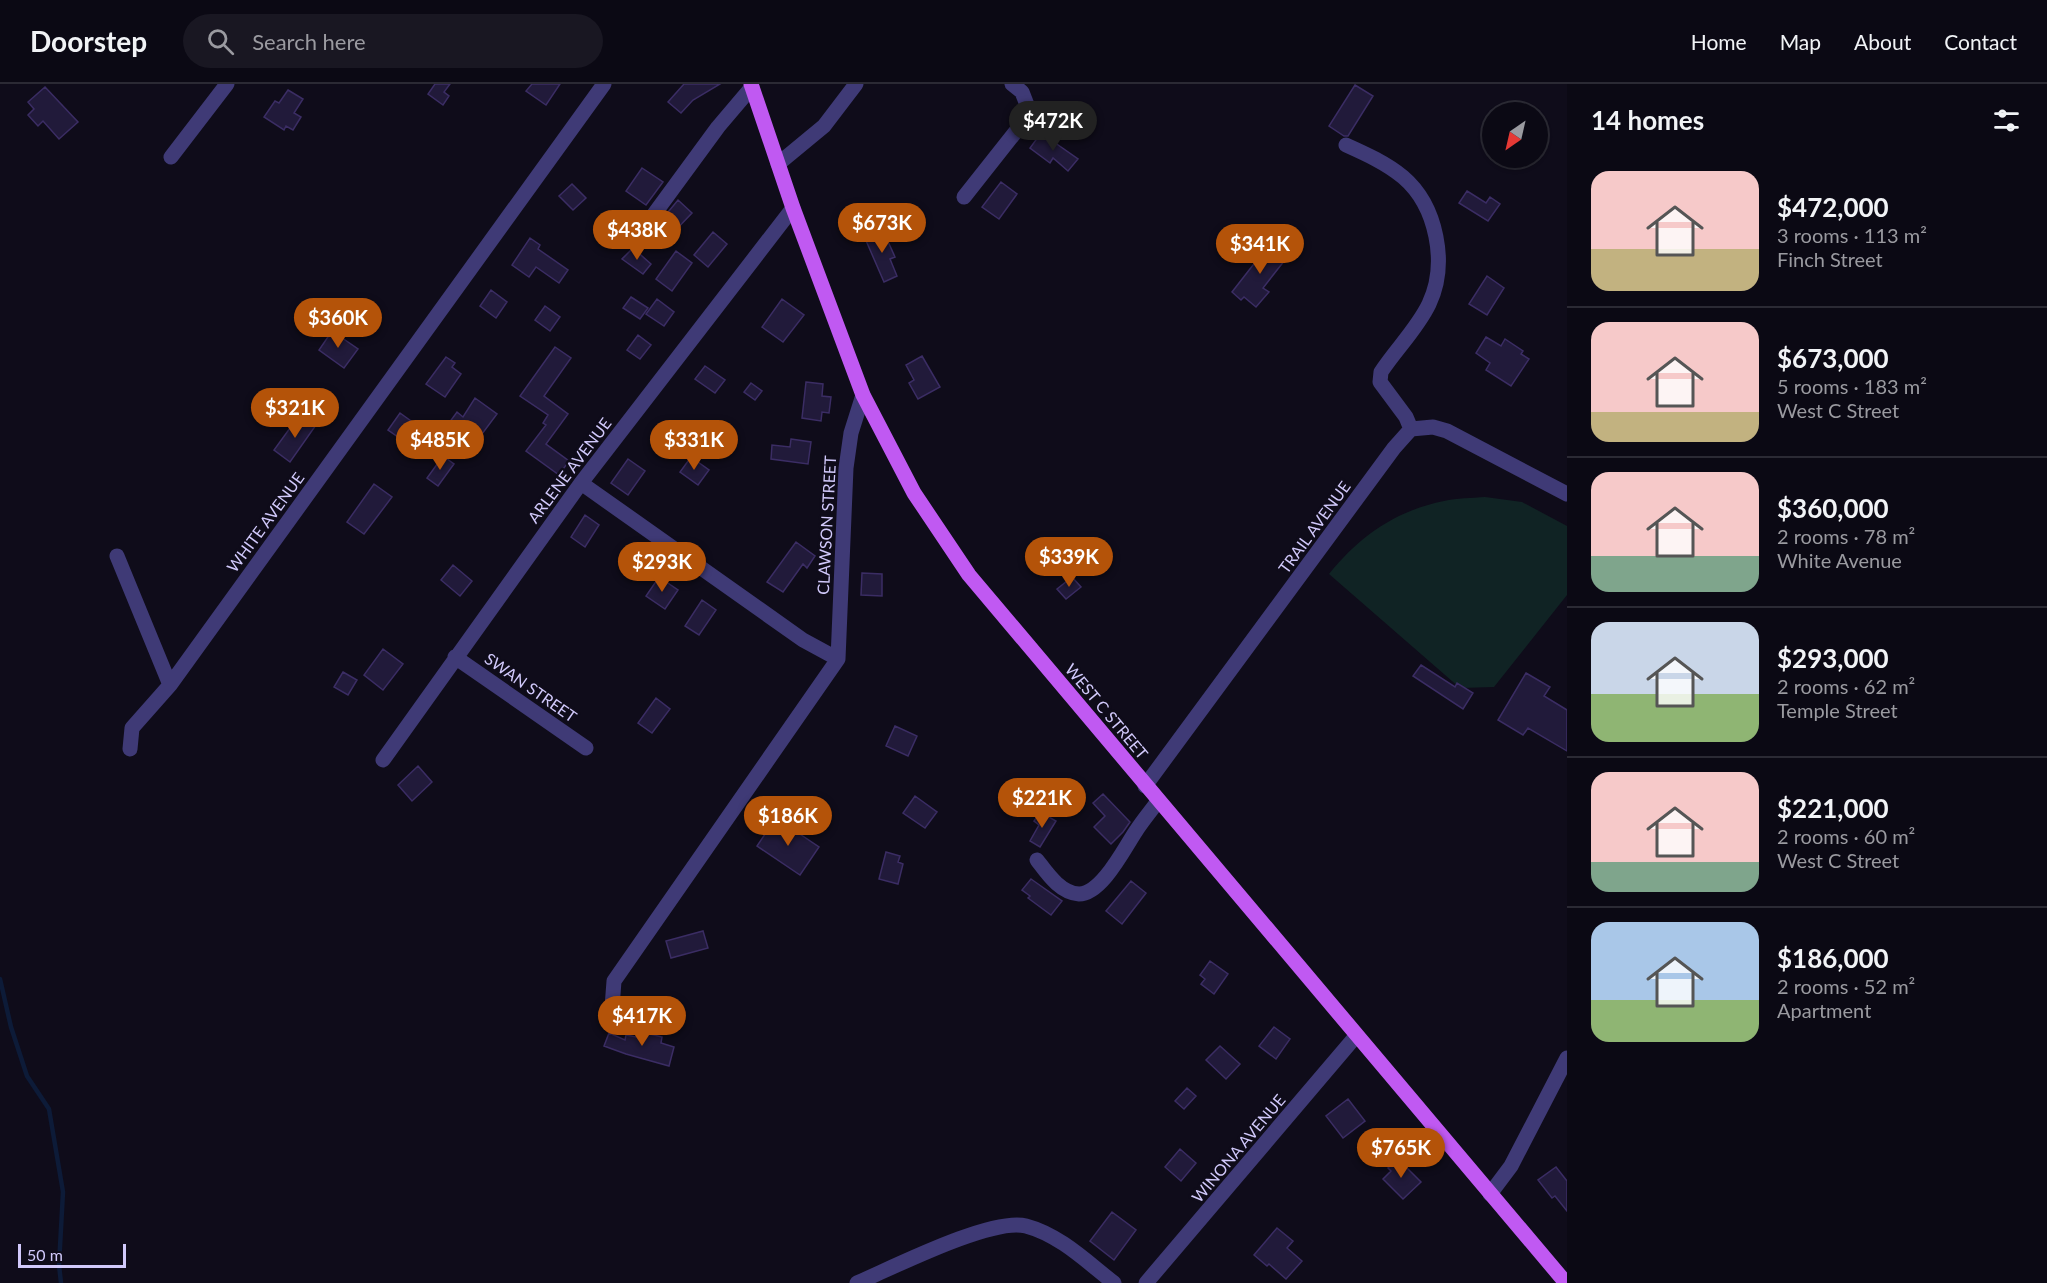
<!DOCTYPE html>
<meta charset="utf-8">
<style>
:root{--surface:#0b0914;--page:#191722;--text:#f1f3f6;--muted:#9a9aa0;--line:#2b2a34;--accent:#b45309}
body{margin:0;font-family:Lato,sans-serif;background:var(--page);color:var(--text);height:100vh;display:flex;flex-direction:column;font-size:22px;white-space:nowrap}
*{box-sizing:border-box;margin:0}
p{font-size:20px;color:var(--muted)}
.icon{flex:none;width:33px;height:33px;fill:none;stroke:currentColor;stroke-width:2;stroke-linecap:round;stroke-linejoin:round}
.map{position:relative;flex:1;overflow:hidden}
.side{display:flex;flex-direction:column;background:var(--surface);width:480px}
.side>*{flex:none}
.needle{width:39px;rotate:214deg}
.buttons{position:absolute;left:1482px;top:18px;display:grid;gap:12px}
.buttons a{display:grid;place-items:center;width:66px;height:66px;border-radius:50%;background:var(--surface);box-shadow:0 2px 4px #0004,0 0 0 2px var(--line);font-size:30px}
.scale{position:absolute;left:18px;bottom:15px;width:108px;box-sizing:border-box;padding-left:6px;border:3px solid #d1c9fb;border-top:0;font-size:16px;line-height:21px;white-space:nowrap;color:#d1c9fb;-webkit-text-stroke:4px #0f0c1a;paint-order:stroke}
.price{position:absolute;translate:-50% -51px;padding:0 14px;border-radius:21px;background:var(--accent);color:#fff;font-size:20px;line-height:39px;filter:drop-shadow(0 2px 3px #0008)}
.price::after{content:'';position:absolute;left:50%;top:36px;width:18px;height:14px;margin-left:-9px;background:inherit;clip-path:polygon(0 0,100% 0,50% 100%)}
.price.selected{background:#222;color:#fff}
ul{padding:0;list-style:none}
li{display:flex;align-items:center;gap:18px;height:150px;padding:0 24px}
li+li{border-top:2px solid var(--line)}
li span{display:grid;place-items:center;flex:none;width:168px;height:120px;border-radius:18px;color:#555}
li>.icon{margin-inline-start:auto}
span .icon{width:72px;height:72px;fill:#fffc;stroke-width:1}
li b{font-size:26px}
h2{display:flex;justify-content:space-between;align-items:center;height:72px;padding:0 24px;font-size:26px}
header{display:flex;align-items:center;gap:36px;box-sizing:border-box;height:84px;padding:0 30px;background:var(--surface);border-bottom:2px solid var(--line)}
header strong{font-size:28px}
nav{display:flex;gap:33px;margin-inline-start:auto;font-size:21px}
.search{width:420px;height:54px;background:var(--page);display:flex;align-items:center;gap:15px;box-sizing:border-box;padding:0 21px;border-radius:33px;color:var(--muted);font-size:22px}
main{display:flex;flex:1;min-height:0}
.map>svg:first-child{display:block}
.green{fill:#102324}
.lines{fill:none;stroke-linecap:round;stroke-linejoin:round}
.stream{stroke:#0d1b38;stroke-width:4.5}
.building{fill:#211a3a;stroke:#3b2d64;stroke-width:1.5}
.minor{stroke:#3f3a76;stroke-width:15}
.major{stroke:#c059f2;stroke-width:15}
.labels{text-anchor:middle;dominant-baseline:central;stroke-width:5;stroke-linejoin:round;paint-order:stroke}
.street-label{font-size:16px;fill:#d1c9fb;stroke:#0f0c1a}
</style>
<header>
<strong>Doorstep</strong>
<div class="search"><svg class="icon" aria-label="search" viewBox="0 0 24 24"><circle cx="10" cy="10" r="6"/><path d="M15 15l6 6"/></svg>Search here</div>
<nav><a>Home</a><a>Map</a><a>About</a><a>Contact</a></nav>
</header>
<main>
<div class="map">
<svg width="1567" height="1199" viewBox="0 0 1567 1199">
<rect width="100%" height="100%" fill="#0f0c1a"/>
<path class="green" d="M 1485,413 L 1522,418 L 1567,442 L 1567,511 L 1494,603 L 1460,604 L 1329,490 C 1360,452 1395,427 1444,417 C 1457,414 1472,414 1485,413 Z"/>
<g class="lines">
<path class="stream" d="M 0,895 L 11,943 L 27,992 L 49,1025 L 63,1108 L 59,1181 L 61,1199"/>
</g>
<path class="building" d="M 435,0 L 450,0 L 444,8 L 449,12 L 443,21 L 428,10 Z
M 532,0 L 560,0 L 546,21 L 526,7 Z
M 684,0 L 720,0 L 693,16 L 681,29 L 668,18 Z
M 1355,1 L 1373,12 L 1348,52 L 1344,52 L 1329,42 Z
M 45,3 L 78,38 L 59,55 L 43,37 L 38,42 L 28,31 L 34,25 L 28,18 Z
M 288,6 L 303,15 L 294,29 L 301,33 L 293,46 L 286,42 L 284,46 L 264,33 L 275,17 L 279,19 Z
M 1041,49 L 1078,75 L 1068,87 L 1053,74 L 1050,79 L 1030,64 Z
M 642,84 L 663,98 L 646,121 L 626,107 Z
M 1001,98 L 1017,110 L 999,135 L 982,123 Z
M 572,100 L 586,114 L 573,126 L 559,112 Z
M 1467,107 L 1486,119 L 1490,113 L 1500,120 L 1488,137 L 1459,119 Z
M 678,116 L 692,129 L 671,151 L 659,139 Z
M 882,144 L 895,173 L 890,175 L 897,192 L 884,198 L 864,152 Z
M 713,148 L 727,160 L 708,183 L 694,171 Z
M 530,154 L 540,161 L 538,165 L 568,186 L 559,199 L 536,183 L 529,193 L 512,181 Z
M 1271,158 L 1288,172 L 1263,204 L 1269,208 L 1256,223 L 1244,213 L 1241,216 L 1232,208 Z
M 633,164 L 651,180 L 643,190 L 622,175 Z
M 676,167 L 692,179 L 672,207 L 656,195 Z
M 1487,192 L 1504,204 L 1487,231 L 1469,220 Z
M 491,206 L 507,218 L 496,234 L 480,222 Z
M 631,213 L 648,224 L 640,235 L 623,224 Z
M 657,215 L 674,228 L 664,242 L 646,230 Z
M 782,215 L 804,231 L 783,258 L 762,243 Z
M 545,222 L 560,233 L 550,247 L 535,236 Z
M 332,247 L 358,265 L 344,284 L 319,266 Z
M 638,251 L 651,261 L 640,275 L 627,266 Z
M 1486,253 L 1501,262 L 1505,255 L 1523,267 L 1521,270 L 1529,275 L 1511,302 L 1486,286 L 1490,279 L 1476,269 Z
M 555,263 L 571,274 L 544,312 L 568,330 L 546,360 L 569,377 L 559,391 L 526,367 L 546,341 L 543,339 L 548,331 L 520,312 Z
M 922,272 L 940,303 L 918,315 L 909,299 L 914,296 L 906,281 Z
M 446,273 L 455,279 L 452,283 L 461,290 L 445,313 L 426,300 Z
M 705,282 L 725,296 L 715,309 L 695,295 Z
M 806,298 L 823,300 L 822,312 L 831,313 L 829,329 L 822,328 L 821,337 L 802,334 Z
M 751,299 L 762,307 L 755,316 L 744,308 Z
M 475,314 L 497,330 L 473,362 L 446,343 L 457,328 L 463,333 Z
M 400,329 L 422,345 L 411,362 L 388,346 Z
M 298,333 L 305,338 L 307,335 L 316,341 L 290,378 L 274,366 Z
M 665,338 L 684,353 L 673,368 L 654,353 Z
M 791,355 L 811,358 L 808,380 L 771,375 L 772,361 L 790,363 Z
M 443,372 L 454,380 L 438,402 L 427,394 Z
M 691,373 L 709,386 L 698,401 L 680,388 Z
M 628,375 L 645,387 L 628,411 L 611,399 Z
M 374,400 L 392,413 L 364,450 L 347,438 Z
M 585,431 L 599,441 L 585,463 L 571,453 Z
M 796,458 L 815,472 L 807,484 L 803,480 L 783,508 L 767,498 Z
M 453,481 L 472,497 L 460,512 L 441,496 Z
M 862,489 L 882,490 L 882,512 L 861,511 Z
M 659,493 L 678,506 L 665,525 L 646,512 Z
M 1072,493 L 1081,503 L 1066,515 L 1057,505 Z
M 702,516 L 716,526 L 699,551 L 685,542 Z
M 383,565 L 403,580 L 383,606 L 364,591 Z
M 1421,581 L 1455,603 L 1457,599 L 1473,609 L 1463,625 L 1413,592 Z
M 343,588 L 357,596 L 348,611 L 334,603 Z
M 1526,589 L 1550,603 L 1544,612 L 1567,626 L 1567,667 L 1528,644 L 1523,651 L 1498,636 Z
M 656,614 L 670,625 L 652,649 L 638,639 Z
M 895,642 L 917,652 L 908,672 L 886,662 Z
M 418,682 L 432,698 L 412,717 L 398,701 Z
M 1103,710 L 1130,738 L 1123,748 L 1111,760 L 1094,743 L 1105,732 L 1093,719 Z
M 915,712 L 937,728 L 925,744 L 903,729 Z
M 1040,728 L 1056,737 L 1040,763 L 1030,757 L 1039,741 L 1034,737 Z
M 776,734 L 819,763 L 800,791 L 757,762 Z
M 886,768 L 900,772 L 898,778 L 903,780 L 898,800 L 879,795 Z
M 1031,795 L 1062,817 L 1051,831 L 1028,814 L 1030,812 L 1022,806 Z
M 1131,797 L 1146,809 L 1122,840 L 1106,827 Z
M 703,847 L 708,864 L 671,874 L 666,857 Z
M 1210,877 L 1228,890 L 1214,910 L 1201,900 L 1205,895 L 1200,891 Z
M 1274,943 L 1290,955 L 1276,975 L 1259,962 Z
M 638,947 L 662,953 L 661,959 L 674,963 L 669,982 L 626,970 L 604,962 L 609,949 L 625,956 L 626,951 L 636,953 Z
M 1220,962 L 1240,980 L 1226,995 L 1206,976 Z
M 1187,1004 L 1196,1012 L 1184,1025 L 1175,1017 Z
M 1348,1015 L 1365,1037 L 1343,1054 L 1326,1032 Z
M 1180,1065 L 1196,1079 L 1181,1097 L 1165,1083 Z
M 1397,1074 L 1421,1098 L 1403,1115 L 1383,1095 L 1391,1087 L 1388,1084 Z
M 1556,1083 L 1567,1097 L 1567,1127 L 1555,1112 L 1552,1114 L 1538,1096 Z
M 1112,1128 L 1136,1146 L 1114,1176 L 1090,1157 Z
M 1277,1144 L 1293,1157 L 1287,1164 L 1302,1177 L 1286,1195 L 1269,1180 L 1267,1182 L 1254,1171 Z"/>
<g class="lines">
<path class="minor" d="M 1346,61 C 1366,70 1386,79 1403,93 C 1437,122 1448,180 1429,220 C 1417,245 1396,265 1381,288 L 1380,298 L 1406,333 L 1411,345
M 171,73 L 227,0
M 778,80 L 824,42 L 856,0
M 964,113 L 1021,41 L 1029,26 L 1022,8 L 1012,0
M 652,133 L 718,43 L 752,3
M 581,399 L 803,556 L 838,575
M 117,472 L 170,601
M 455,573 L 586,664
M 838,575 L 846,384 L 851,349 L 863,311
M 130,665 L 132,644 L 170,601 L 604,0
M 383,676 L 581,399 L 793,124
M 1145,702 L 1394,364 L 1411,345 L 1433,343 L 1447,347 L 1567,410
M 1037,776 C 1047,789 1060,809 1079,810 C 1102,810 1125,763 1136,747 C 1143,736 1151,727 1158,717
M 611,937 L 614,897 L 838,575
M 1490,1110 L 1511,1082 L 1567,974
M 857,1199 C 892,1184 992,1133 1026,1142 C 1060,1151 1087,1178 1114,1199
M 1146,1199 L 1356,952"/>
<path class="major" d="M 751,0 L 793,124 L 863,311 L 914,409 L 969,491 L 1566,1199"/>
</g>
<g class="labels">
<g class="street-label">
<text transform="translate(569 386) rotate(-53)">ARLENE AVENUE</text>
<text transform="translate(265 438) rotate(-54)">WHITE AVENUE</text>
<text transform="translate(826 441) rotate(-87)">CLAWSON STREET</text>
<text transform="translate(1314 443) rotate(-54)">TRAIL AVENUE</text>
<text transform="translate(531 603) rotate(35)">SWAN STREET</text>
<text transform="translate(1107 627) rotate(50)">WEST C STREET</text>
<text transform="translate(1238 1064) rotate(-50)">WINONA AVENUE</text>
</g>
</g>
</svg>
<div class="buttons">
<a><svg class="needle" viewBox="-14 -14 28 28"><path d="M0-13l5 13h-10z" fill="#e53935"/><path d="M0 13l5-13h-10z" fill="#9a9aa0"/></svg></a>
</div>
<div class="scale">50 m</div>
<b class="price selected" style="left:1053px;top:68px">$472K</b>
<b class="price" style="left:882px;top:170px">$673K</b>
<b class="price" style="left:637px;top:177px">$438K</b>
<b class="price" style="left:1260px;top:191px">$341K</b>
<b class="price" style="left:338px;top:265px">$360K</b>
<b class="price" style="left:295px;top:355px">$321K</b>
<b class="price" style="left:440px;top:387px">$485K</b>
<b class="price" style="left:694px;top:387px">$331K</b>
<b class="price" style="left:1069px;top:504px">$339K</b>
<b class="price" style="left:662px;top:509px">$293K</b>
<b class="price" style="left:1042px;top:745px">$221K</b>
<b class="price" style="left:788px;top:763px">$186K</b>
<b class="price" style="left:642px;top:963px">$417K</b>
<b class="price" style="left:1401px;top:1095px">$765K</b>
</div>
<section class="side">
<h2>14 homes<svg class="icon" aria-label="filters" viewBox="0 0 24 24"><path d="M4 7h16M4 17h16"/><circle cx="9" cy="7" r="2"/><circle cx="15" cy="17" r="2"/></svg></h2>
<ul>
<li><span style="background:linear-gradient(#f6c9c9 65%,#c2b280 0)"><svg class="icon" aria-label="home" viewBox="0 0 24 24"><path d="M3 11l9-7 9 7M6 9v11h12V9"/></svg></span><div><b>$472,000</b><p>3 rooms · 113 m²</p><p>Finch Street</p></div></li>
<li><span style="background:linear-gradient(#f6c9c9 75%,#c2b280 0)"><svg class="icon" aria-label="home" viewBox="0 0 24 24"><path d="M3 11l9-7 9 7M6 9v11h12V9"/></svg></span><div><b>$673,000</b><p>5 rooms · 183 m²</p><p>West C Street</p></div></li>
<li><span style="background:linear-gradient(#f6c9c9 70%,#7fa58c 0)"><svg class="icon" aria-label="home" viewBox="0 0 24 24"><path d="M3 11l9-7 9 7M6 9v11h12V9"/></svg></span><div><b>$360,000</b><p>2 rooms · 78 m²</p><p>White Avenue</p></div></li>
<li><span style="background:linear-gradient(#c9d6e8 60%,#8fb573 0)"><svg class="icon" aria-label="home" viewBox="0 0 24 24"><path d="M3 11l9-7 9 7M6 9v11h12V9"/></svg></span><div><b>$293,000</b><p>2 rooms · 62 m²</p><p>Temple Street</p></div></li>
<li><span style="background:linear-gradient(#f6c9c9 75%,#7fa58c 0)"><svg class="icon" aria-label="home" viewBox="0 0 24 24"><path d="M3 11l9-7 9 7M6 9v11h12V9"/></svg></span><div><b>$221,000</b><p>2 rooms · 60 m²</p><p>West C Street</p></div></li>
<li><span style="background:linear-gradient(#a9c7e8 65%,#8fb573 0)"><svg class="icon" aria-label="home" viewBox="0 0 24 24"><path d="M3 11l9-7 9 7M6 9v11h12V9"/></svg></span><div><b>$186,000</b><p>2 rooms · 52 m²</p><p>Apartment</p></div></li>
</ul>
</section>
</main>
